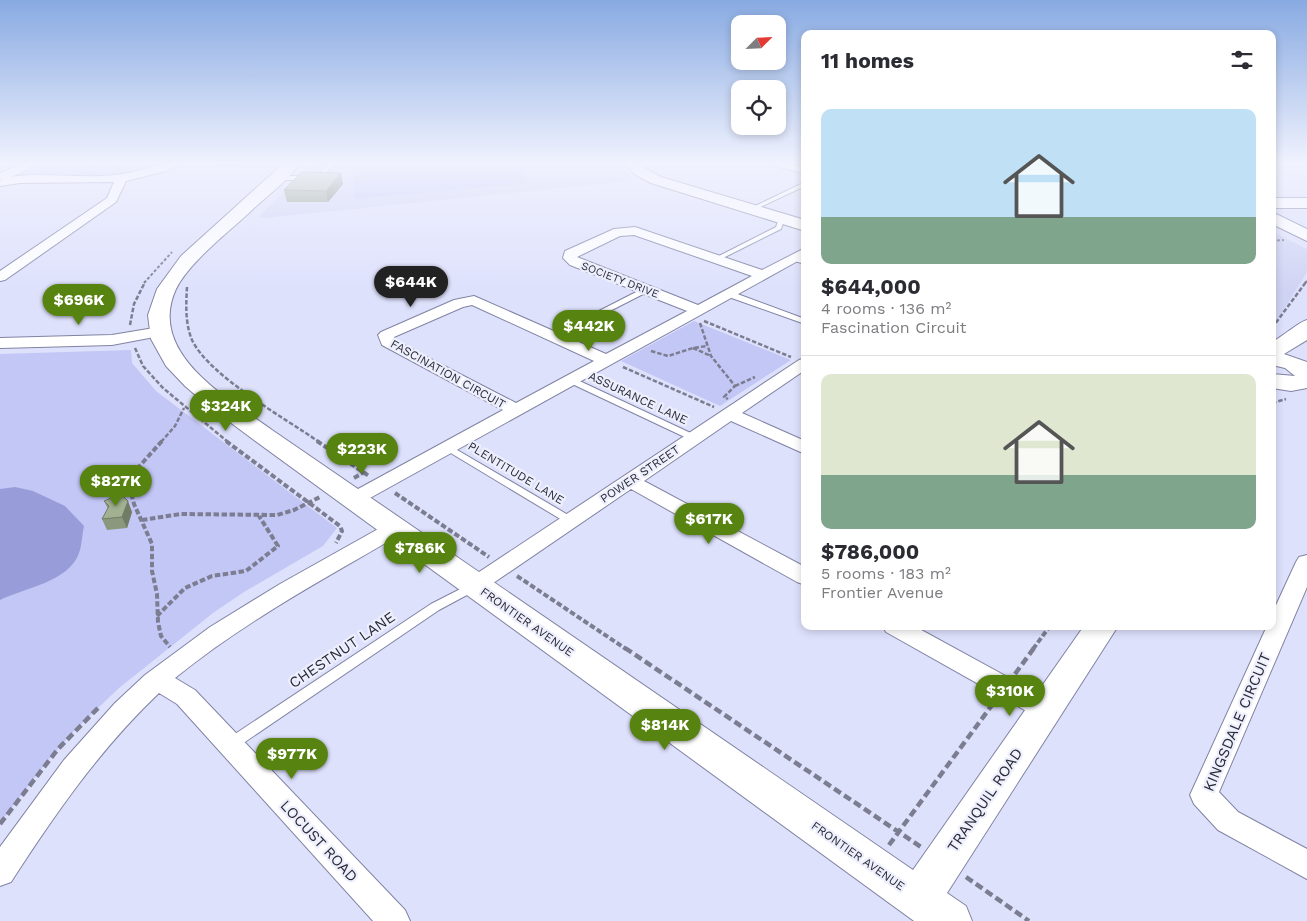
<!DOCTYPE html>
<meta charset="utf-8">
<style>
:root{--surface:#fff;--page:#f2f2f3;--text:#2b2b33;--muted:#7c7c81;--line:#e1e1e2;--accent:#578410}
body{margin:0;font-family:"Work Sans",sans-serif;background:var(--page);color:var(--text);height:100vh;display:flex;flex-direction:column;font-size:19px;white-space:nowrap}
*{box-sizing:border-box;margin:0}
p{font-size:16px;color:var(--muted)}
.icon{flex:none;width:28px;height:28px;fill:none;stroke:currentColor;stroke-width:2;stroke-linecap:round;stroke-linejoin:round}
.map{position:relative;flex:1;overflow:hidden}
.sheet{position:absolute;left:801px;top:30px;width:475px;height:600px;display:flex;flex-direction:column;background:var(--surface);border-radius:10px;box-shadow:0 2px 8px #0003}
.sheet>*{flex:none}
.needle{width:32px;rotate:66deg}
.tools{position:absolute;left:731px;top:15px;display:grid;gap:10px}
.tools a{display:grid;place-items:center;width:55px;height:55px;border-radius:10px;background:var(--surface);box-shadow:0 2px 8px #0003;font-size:25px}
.price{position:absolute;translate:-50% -42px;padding:0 11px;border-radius:18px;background:var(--accent);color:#fff;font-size:16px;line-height:32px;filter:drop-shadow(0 1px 2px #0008)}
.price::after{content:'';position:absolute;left:50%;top:30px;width:15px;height:11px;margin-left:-8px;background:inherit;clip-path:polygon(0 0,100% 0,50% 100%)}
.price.on{background:#222;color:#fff}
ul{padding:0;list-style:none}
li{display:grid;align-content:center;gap:10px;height:265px;padding:0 20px}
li+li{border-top:1px solid var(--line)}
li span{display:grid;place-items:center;height:155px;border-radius:10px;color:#555}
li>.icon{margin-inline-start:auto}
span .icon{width:90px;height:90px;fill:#fffc;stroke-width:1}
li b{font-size:21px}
h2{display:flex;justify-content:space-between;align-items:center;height:60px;padding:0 20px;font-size:21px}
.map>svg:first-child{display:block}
.built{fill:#d0d4f4}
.green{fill:#c3c7f6}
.water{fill:#989cd9}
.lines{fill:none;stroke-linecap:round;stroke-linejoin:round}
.lane-casing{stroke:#8083a3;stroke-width:2}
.street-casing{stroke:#8083a3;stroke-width:2}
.secondary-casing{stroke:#8083a3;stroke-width:2}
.path-far3{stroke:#7c7d91;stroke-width:2;stroke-dasharray:3 2;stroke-linecap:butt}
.path-far2{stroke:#7c7d91;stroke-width:2.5;stroke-dasharray:4.5 2;stroke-linecap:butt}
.path-far1{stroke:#7c7d91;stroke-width:4;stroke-dasharray:5.5 2.5;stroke-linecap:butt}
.path{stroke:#7c7d91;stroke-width:4.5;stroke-dasharray:8 4;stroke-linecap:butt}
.lane{fill:#fff;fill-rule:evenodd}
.street{fill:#fff;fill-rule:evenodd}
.secondary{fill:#fff;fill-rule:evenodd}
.wall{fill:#8a987e}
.shaded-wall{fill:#717c66}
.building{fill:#a1b192;stroke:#717c66}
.labels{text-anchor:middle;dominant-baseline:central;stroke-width:4.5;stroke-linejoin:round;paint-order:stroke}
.far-street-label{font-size:11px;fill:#292a37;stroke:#edeffd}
.street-label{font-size:12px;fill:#292a37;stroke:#edeffd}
.near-street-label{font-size:15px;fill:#292a37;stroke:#edeffd}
</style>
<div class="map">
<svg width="1307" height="921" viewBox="0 0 1307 921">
<rect width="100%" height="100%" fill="#dee1fc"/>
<path class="built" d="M 315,162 L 617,162 L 633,178 L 629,181 L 265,218 L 259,216 Z
M 1273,232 L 1307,249 L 1307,272 L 1273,327 Z"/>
<path class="green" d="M 45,162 L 166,162 C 122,183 70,176 22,175 Z
M 365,162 L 518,162 L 528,183 L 355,199 L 353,166 Z
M 694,321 L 791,360 L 720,406 L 621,361 Z
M 131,350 L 132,363 L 156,391 L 337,528 L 323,546 L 244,592 L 213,613 L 119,688 L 74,731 L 49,759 L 0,823 L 0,354 Z"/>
<path class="water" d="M 15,487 L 33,491 L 65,506 L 84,526 C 82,535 82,545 79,553 C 69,582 24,588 0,600 L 0,489 Z"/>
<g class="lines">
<defs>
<path id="lane" d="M 330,162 L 336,162 L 322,177 L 310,180 L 276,180 L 273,178 L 276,176 L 310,176 L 318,175 Z
M 805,182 L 805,186 L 754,210 L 749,209 Z
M 782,216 L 785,218 L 781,229 L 719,260 L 713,259 L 776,227 L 779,218 Z
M 793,257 L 805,260 L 805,264 L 791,260 L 789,259 Z
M 644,288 L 647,288 L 651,290 L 557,338 L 554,338 L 550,336 Z
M 726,292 L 732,292 L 805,319 L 805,324 L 726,296 Z
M 571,377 L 697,436 L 699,438 L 694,441 L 691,440 L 568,382 L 567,380 L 568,378 Z
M 447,444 L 575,519 L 576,521 L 575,523 L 567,523 L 444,449 L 442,447 L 444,445 Z
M 474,582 L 478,583 L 480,586 L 478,589 L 439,610 L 236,748 L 231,750 L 226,748 L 224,744 L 226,740 L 431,604 Z"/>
<path id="street" d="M 26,162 L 39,162 L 21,173 L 10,177 C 44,172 80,179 115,175 C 138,173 160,162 183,162 L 167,171 L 126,181 L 116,202 L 5,280 L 0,281 L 0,271 L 107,198 L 114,182 L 20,183 L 0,186 L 0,180 L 2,179 L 0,179 L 0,173 Z
M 211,162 L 297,162 L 297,163 L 292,166 L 216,165 Z
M 768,162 L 785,162 L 805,168 L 805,174 L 769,164 Z
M 635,227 L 762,270 L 805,248 L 805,257 L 361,503 L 354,505 L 347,503 L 344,499 L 347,495 L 503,410 L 382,345 L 378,335 L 381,332 L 454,300 L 474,296 L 606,354 L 687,311 L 570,265 L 563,258 L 565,251 L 614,229 ZM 634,235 L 752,276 L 698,305 L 577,257 L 620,236 ZM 472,305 L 594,361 L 516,403 L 394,340 L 394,337 L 463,307 Z
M 160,327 L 165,329 L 168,332 L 165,335 L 112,345 L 0,348 L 0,338 L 112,335 Z
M 805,358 L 805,370 L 742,413 L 805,441 L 805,454 L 731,421 L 644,481 L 805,567 L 805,585 L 797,582 L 631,489 L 483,590 L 475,593 L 467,590 L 464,585 L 467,580 L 799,360 Z
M 394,522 L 401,524 L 404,529 L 401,534 C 324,579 245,621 175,678 L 195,690 L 405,910 L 410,921 L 373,921 L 177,704 L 159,693 C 100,749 55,814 11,882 L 0,886 L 0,847 L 64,760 L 115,703 L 145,675 L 210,627 L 280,584 L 387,524 Z
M 1307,555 L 1307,587 L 1219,792 L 1238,812 L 1307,849 L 1307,879 L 1218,830 L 1194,804 L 1190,795 L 1267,626 L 1272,626 L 1272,614 L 1296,562 L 1299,557 Z
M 883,626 L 914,626 L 1055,703 L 1059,710 L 1055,717 L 1046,720 L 1037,717 L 886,632 Z"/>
<path id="secondary" d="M 285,162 L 301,162 C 289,180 268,195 252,210 C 230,231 189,262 176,289 C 146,354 229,399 272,430 L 913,870 L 1084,626 L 1118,626 L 947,893 L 966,906 L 972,921 L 914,921 L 254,440 L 207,405 L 185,386 L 166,366 L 151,339 L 148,315 L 157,289 L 181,256 Z
M 623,162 L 639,162 L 646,169 L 661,177 L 805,220 L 805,231 L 651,183 L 636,175 Z
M 1272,198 L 1307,198 L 1307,208 L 1272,208 Z
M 1272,212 L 1307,229 L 1307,241 L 1272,224 Z
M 1307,320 L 1307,340 L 1284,354 L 1307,362 L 1307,388 L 1291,391 L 1272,388 L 1272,374 L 1295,376 L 1285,368 L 1272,365 L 1272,342 C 1282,337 1299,322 1307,320 Z"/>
</defs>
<use href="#lane" class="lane-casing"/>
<use href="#street" class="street-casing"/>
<use href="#secondary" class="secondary-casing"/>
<path class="path-far3" d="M 89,167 L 102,162
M 118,167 L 126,162
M 1272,241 L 1284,240
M 144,283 L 172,252
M 1305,283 L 1307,281"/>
<path class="path-far2" d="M 187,287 C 186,304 185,323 192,340 C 209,376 285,418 319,442
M 704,321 L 791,357
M 700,323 L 711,356 L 735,386 L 724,397 L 728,399
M 130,325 L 134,304 L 145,282
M 1272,328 L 1306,282
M 135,348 L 143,366 L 163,388 L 228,442
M 693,348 L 711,356
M 651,351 L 668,356 L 693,348 L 707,346
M 623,367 L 714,407
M 735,386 L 755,377
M 1272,403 L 1286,399
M 161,442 L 175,426 L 184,408"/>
<path class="path-far1" d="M 162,441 L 136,470 L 130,489 L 134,504 L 152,544 L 152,571 L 157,594 L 158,622 L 161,636 L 170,647
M 226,441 L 340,526 L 342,531 L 336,543
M 317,441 L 369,476
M 354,478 L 364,472
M 395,493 L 489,557
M 142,520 L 181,514 L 277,515 L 294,510 L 320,497
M 517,576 L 626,649
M 157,616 L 185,588 L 212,576 L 246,571 L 278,546 L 259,516
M 1033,649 L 1050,626"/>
<path class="path" d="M 625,648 L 921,847
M 1015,674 L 1034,648
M 0,824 L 58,749 L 98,708
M 889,845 L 995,701
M 966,877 L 1029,921"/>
<use href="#lane" class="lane"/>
<use href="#street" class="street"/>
<use href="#secondary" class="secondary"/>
</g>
<path class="wall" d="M 343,184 L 328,202 L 287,202 L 284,190 Z
M 104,501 L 132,512 L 127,528 L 107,530 L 102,519 L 108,509 Z"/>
<path class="shaded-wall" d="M 341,173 L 343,184 L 328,202 L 326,191 Z
M 128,501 L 132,512 L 127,528 L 122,517 Z"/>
<path class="building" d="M 302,172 L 341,173 L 326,191 L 284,190 Z
M 121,494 L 128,501 L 122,517 L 102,519 L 109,506 L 104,501 Z"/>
<linearGradient id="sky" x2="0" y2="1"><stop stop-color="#88aae2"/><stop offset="0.56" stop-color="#f0f2fe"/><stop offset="1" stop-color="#f0f2fe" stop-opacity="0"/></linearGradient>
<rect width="1307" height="291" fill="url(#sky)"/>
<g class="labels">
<g class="far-street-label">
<text transform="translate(620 280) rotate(21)">SOCIETY DRIVE</text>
</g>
<g class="street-label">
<text transform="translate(448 374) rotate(29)">FASCINATION CIRCUIT</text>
<text transform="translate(638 398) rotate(25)">ASSURANCE LANE</text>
<text transform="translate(516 473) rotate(31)">PLENTITUDE LANE</text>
<text transform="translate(640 474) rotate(-34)">POWER STREET</text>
<text transform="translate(527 622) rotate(35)">FRONTIER AVENUE</text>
<text transform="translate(858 856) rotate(35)">FRONTIER AVENUE</text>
</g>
<g class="near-street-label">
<text transform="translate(342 650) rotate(-34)">CHESTNUT LANE</text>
<text transform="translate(1237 722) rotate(-67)">KINGSDALE CIRCUIT</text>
<text transform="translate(985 800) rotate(-56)">TRANQUIL ROAD</text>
<text transform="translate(319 841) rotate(47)">LOCUST ROAD</text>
</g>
</g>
</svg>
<div class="tools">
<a><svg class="needle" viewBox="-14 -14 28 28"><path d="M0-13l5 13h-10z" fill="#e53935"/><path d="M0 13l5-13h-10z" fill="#7c7c81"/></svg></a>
<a><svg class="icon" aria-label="locate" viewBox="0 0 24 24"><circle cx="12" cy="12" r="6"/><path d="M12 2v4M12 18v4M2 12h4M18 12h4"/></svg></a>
</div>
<b class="price on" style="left:411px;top:308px">$644K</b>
<b class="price" style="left:79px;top:326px">$696K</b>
<b class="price" style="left:589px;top:352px">$442K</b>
<b class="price" style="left:226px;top:432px">$324K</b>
<b class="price" style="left:362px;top:475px">$223K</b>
<b class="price" style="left:116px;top:507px">$827K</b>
<b class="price" style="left:709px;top:545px">$617K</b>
<b class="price" style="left:420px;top:574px">$786K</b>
<b class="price" style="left:1010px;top:717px">$310K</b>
<b class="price" style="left:665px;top:751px">$814K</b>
<b class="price" style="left:292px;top:780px">$977K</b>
<section class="sheet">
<h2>11 homes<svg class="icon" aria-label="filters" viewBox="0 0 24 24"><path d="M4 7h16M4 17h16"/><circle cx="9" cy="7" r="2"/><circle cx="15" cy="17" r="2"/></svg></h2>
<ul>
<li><span style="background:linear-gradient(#bfe0f5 70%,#7fa58c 0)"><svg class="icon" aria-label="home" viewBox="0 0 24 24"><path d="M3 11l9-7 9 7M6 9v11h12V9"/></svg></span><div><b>$644,000</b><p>4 rooms · 136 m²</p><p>Fascination Circuit</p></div></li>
<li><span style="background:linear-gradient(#dfe7d0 65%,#7fa58c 0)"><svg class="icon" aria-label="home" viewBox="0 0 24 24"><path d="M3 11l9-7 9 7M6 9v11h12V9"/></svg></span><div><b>$786,000</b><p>5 rooms · 183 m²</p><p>Frontier Avenue</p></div></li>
</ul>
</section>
</div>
